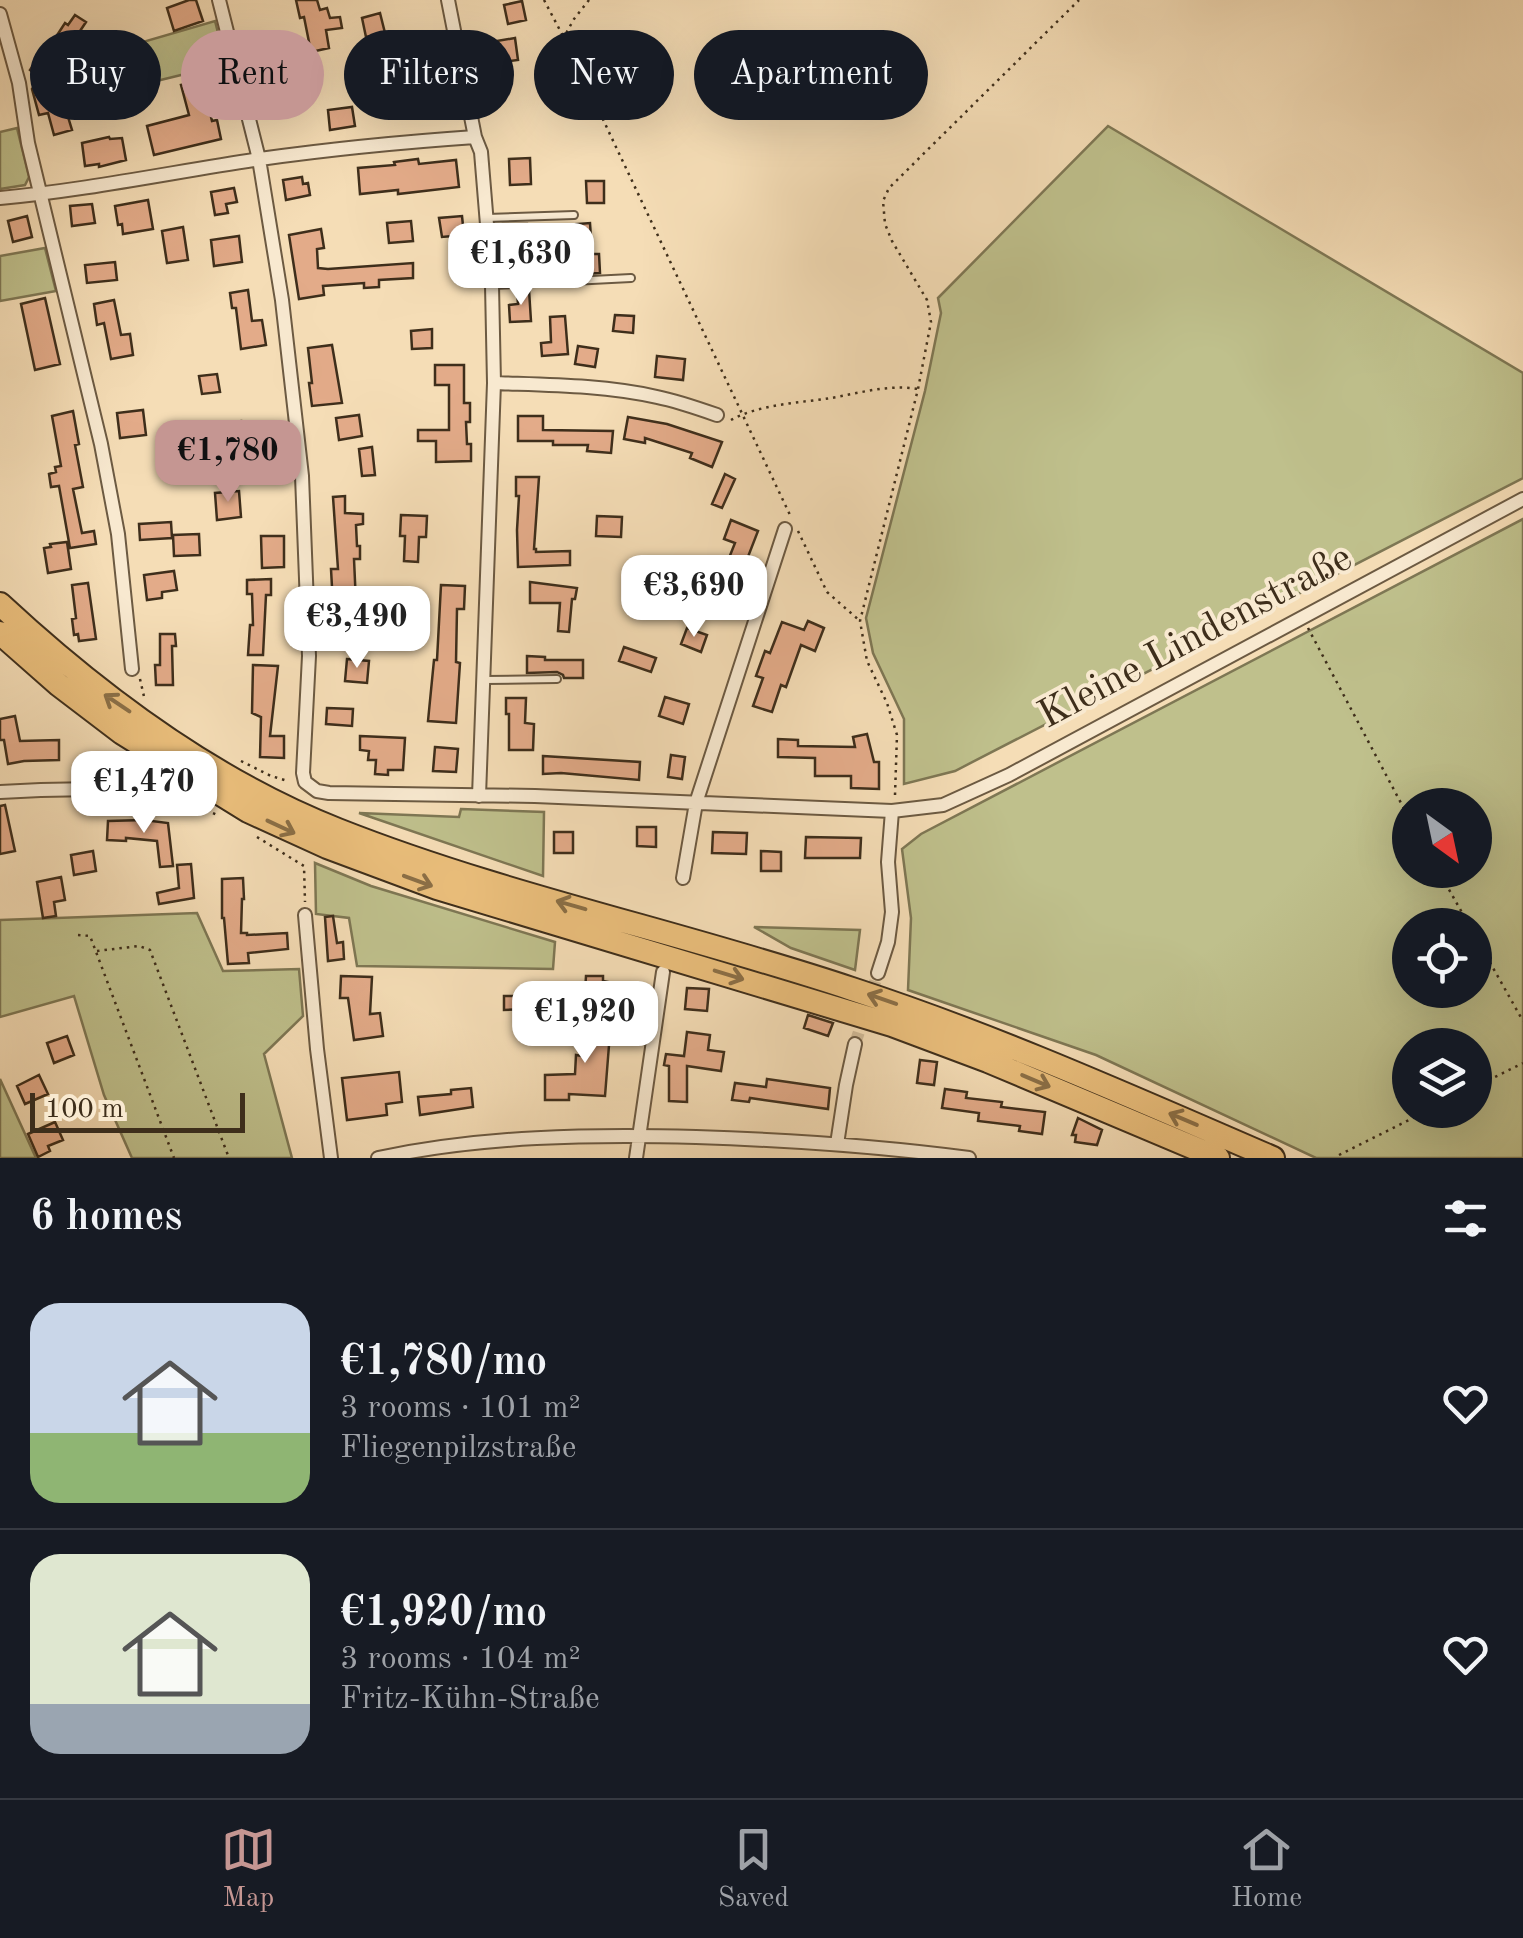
<!DOCTYPE html>
<meta charset="utf-8">
<style>
:root{--surface:#171b24;--page:#20242c;--text:#f1f3f6;--muted:#9ea1a6;--line:#363941;--accent:#c59692}
body{margin:0;font-family:"Old Standard TT",serif;background:var(--page);color:var(--text);height:100vh;display:flex;flex-direction:column;font-size:38px;white-space:nowrap}
*{box-sizing:border-box;margin:0}
p{font-size:32px;color:var(--muted)}
.icon{flex:none;width:55px;height:55px;fill:none;stroke:currentColor;stroke-width:2;stroke-linecap:round;stroke-linejoin:round}
.map{position:relative;height:1158px;overflow:hidden}
.panel{display:flex;flex-direction:column;background:var(--surface);flex:1}
.panel>*{flex:none}
.top-card{position:absolute;left:30px;top:30px;width:1000px;height:90px;display:flex;gap:20px}
.needle{width:65px;rotate:147deg}
.tools{position:absolute;left:1392px;top:788px;display:grid;gap:20px}
.tools a{display:grid;place-items:center;width:100px;height:100px;border-radius:50%;background:var(--surface);box-shadow:0 10px 40px #0002;font-size:50px}
.scale{position:absolute;left:30px;bottom:25px;width:215px;box-sizing:border-box;padding-left:10px;border:5px solid #3e2e1b;border-top:0;font-size:28px;line-height:35px;white-space:nowrap;color:#3e2e1b;-webkit-text-stroke:8px #f8e9d0;paint-order:stroke}
.price{position:absolute;translate:-50% -85px;padding:0 22px;border-radius:20px;background:#fff;color:#222;font-size:32px;line-height:65px;filter:drop-shadow(0 2px 5px #0008)}
.price::after{content:'';position:absolute;left:50%;top:60px;width:30px;height:22px;margin-left:-15px;background:inherit;clip-path:polygon(0 0,100% 0,50% 100%)}
.price.current{background:var(--accent);color:#111}
ul{padding:0;list-style:none}
li{display:flex;align-items:center;gap:30px;height:250px;padding:0 30px}
li+li{border-top:2px solid var(--line)}
li span{display:grid;place-items:center;flex:none;width:280px;height:200px;border-radius:30px;color:#555}
li>.icon{margin-inline-start:auto}
span .icon{width:120px;height:120px;fill:#fffc;stroke-width:1}
li b{font-size:42px}
h2{display:flex;justify-content:space-between;align-items:center;height:120px;padding:0 30px;font-size:42px}
.tag{padding:0 35px;border-radius:45px;background:var(--surface);box-shadow:0 10px 40px #0002;font-size:35px;line-height:90px}
.tag.current{background:var(--accent);color:#111}
.tab-bar{display:flex;justify-content:space-around;align-items:center;height:140px;border-top:2px solid var(--line);background:var(--surface);font-size:28px;color:var(--muted)}
.tab-bar a{display:grid;justify-items:center;gap:5px}
.tab-bar .current{color:var(--accent)}
.map>svg:first-child{display:block}
.green{fill:#bfc08c;stroke:#7e7754;stroke-width:2.5;fill-rule:evenodd}
.building{fill:#e3ab89;stroke:#3e2e1b;stroke-width:2.5}
.lines{fill:none;stroke-linecap:round;stroke-linejoin:round}
.street-tunnel{stroke:#d0ba97;stroke-width:12;stroke-dasharray:12 6;stroke-linecap:butt}
.lane-casing{stroke:#6c5a42;stroke-width:10}
.street-casing{stroke:#6c5a42;stroke-width:16}
.highway-casing{stroke:#3e2e1b;stroke-width:26}
.path{stroke:#3e2e1b;stroke-width:2.5;stroke-dasharray:2.5 5;stroke-linecap:butt}
.lane{stroke:#f8e9d0;stroke-width:6}
.street{stroke:#f8e9d0;stroke-width:12}
.highway{stroke:#eabe7b;stroke-width:22}
.oneway{stroke:#8b6f46}
.labels{text-anchor:middle;dominant-baseline:central;stroke-width:8;stroke-linejoin:round;paint-order:stroke}
.street-label{font-size:40px;fill:#3e2e1b;stroke:#f8e9d0}
</style>
<div class="map">
<svg width="1523" height="1158" viewBox="0 0 1523 1158">
<rect width="100%" height="100%" fill="#f5ddb6"/>
<filter id="stains"><feTurbulence type="fractalNoise" baseFrequency=".002" numOctaves="4"/><feColorMatrix values="0 0 0 0 .2 0 0 0 0 .09 0 0 0 0 .02 0 0 0 .5 -.17"/></filter>
<radialGradient id="worn" r=".72"><stop offset=".6" stop-color="#630" stop-opacity="0"/><stop offset="1" stop-color="#630" stop-opacity=".3"/></radialGradient>
<path class="green" d="M 215,21 L 226,64 L 132,87 L 122,48 Z
M 1108,126 L 1523,373 L 1523,478 L 955,771 L 904,784 L 904,719 L 873,653 L 866,618 L 925,391 L 941,313 L 938,298 Z
M 17,128 L 29,177 L 25,185 L 0,189 L 0,132 Z
M 45,248 L 56,291 L 0,301 L 0,256 Z
M 1523,519 L 1523,1158 L 1316,1158 L 1096,1055 L 908,990 L 911,918 L 902,849 L 921,834 ZM 1410,805 L 1475,805 L 1475,870 L 1410,870 ZM 1410,925 L 1475,925 L 1475,990 L 1410,990 ZM 1410,1045 L 1475,1045 L 1475,1110 L 1410,1110 Z
M 461,809 L 544,812 L 543,876 L 359,813 L 459,817 Z
M 315,863 L 371,886 L 555,942 L 553,969 L 357,966 L 349,918 L 316,914 Z
M 197,913 L 223,971 L 299,969 L 303,1016 L 264,1054 L 292,1158 L 132,1158 L 104,1095 L 74,996 L 0,1017 L 0,920 Z
M 754,927 L 860,930 L 855,970 L 791,948 Z
M 0,1079 L 36,1158 L 0,1158 Z"/>
<path class="building" d="M 189,0 L 196,0 L 203,21 L 174,31 L 167,8 Z
M 296,0 L 317,0 L 320,10 L 327,8 L 330,18 L 340,17 L 342,28 L 326,30 L 329,48 L 311,52 L 304,17 L 300,18 Z
M 522,1 L 526,20 L 508,24 L 504,5 Z
M 380,13 L 385,33 L 366,37 L 362,18 Z
M 75,15 L 86,22 L 64,55 L 70,58 L 50,87 L 101,74 L 107,96 L 65,107 L 72,130 L 54,135 L 48,113 L 39,115 L 32,89 L 40,78 L 30,70 L 36,61 L 39,63 L 65,23 L 68,25 Z
M 515,38 L 518,60 L 488,64 L 485,43 Z
M 429,42 L 433,61 L 426,63 L 429,76 L 418,79 L 408,47 Z
M 386,74 L 389,101 L 367,104 L 364,77 Z
M 282,75 L 286,95 L 266,100 L 261,80 Z
M 202,80 L 212,121 L 217,120 L 221,139 L 154,155 L 147,126 L 189,115 L 181,85 Z
M 352,107 L 355,126 L 330,130 L 328,110 Z
M 109,137 L 110,139 L 122,138 L 126,160 L 99,167 L 99,164 L 85,166 L 82,143 Z
M 530,158 L 531,184 L 510,185 L 509,159 Z
M 418,159 L 419,164 L 456,160 L 459,187 L 398,194 L 398,190 L 360,194 L 358,168 L 395,165 L 394,162 Z
M 302,177 L 303,184 L 308,183 L 310,195 L 286,200 L 283,180 Z
M 586,181 L 604,181 L 604,203 L 587,203 Z
M 234,188 L 237,202 L 226,204 L 228,213 L 215,215 L 211,192 Z
M 148,200 L 153,229 L 123,234 L 122,224 L 118,225 L 115,206 Z
M 92,204 L 95,223 L 72,226 L 70,206 Z
M 27,216 L 32,237 L 13,242 L 8,221 Z
M 462,216 L 464,235 L 442,237 L 439,218 Z
M 411,221 L 413,241 L 389,243 L 387,223 Z
M 590,223 L 592,254 L 599,254 L 600,273 L 582,274 L 579,240 L 567,241 L 566,225 Z
M 503,224 L 527,224 L 531,276 L 507,277 Z
M 183,227 L 188,260 L 167,263 L 162,231 Z
M 321,229 L 324,248 L 317,249 L 318,268 L 328,269 L 413,263 L 413,278 L 379,280 L 379,287 L 364,288 L 364,283 L 323,286 L 324,295 L 299,299 L 289,235 Z
M 239,236 L 242,262 L 214,266 L 211,240 Z
M 115,262 L 117,280 L 87,283 L 85,265 Z
M 248,290 L 252,321 L 262,320 L 266,345 L 241,349 L 236,308 L 232,308 L 230,293 Z
M 529,290 L 531,321 L 510,322 L 509,305 L 518,304 L 517,291 Z
M 45,298 L 60,364 L 35,370 L 21,304 Z
M 114,300 L 121,335 L 130,334 L 133,355 L 111,359 L 104,323 L 97,325 L 94,304 Z
M 615,315 L 634,316 L 633,333 L 613,331 Z
M 565,316 L 568,354 L 542,356 L 541,343 L 551,342 L 550,317 Z
M 432,329 L 432,348 L 412,349 L 411,331 Z
M 332,345 L 342,403 L 312,406 L 309,383 L 312,383 L 308,348 Z
M 578,346 L 598,349 L 595,367 L 575,364 Z
M 657,356 L 685,359 L 683,380 L 655,377 Z
M 435,365 L 464,365 L 464,403 L 470,403 L 470,422 L 466,422 L 467,444 L 471,444 L 471,461 L 436,462 L 436,441 L 418,441 L 418,430 L 449,430 L 449,385 L 435,385 Z
M 217,374 L 220,392 L 202,394 L 199,376 Z
M 143,410 L 146,435 L 120,438 L 117,413 Z
M 73,411 L 79,444 L 75,445 L 83,487 L 73,489 L 82,533 L 94,531 L 96,544 L 70,548 L 59,486 L 51,487 L 49,474 L 56,472 L 55,467 L 61,466 L 52,416 Z
M 359,415 L 362,436 L 339,440 L 336,418 Z
M 518,416 L 543,416 L 543,430 L 613,431 L 611,453 L 587,451 L 588,445 L 553,445 L 553,441 L 518,441 Z
M 628,417 L 667,424 L 722,442 L 712,467 L 690,458 L 692,453 L 645,438 L 645,443 L 624,439 Z
M 241,421 L 241,432 L 196,436 L 195,425 Z
M 372,447 L 375,475 L 362,476 L 359,449 Z
M 725,474 L 735,479 L 722,508 L 712,504 Z
M 516,477 L 539,477 L 534,549 L 536,549 L 536,552 L 570,551 L 570,565 L 518,567 L 517,530 L 519,496 L 516,496 Z
M 239,491 L 241,517 L 217,520 L 215,493 Z
M 345,496 L 345,513 L 363,514 L 363,524 L 356,525 L 357,546 L 360,546 L 360,559 L 354,559 L 356,603 L 333,605 L 331,569 L 338,569 L 333,497 Z
M 401,515 L 427,516 L 426,537 L 419,537 L 418,562 L 404,561 L 405,536 L 400,536 Z
M 597,516 L 622,517 L 621,537 L 596,536 Z
M 731,520 L 758,531 L 744,567 L 751,570 L 744,587 L 721,578 L 735,543 L 724,539 Z
M 171,522 L 172,538 L 140,540 L 139,524 Z
M 199,534 L 200,555 L 174,556 L 173,535 Z
M 261,536 L 284,536 L 284,567 L 262,568 Z
M 67,542 L 71,569 L 48,573 L 44,548 L 51,547 L 50,544 Z
M 174,571 L 177,590 L 162,592 L 162,598 L 147,600 L 144,575 Z
M 638,571 L 662,577 L 657,595 L 633,589 Z
M 271,579 L 271,595 L 266,595 L 263,655 L 248,655 L 250,625 L 253,625 L 252,594 L 247,594 L 247,580 Z
M 530,582 L 577,588 L 575,599 L 572,599 L 569,632 L 558,631 L 560,603 L 530,603 Z
M 88,583 L 96,639 L 79,641 L 78,634 L 74,635 L 72,619 L 76,618 L 72,585 Z
M 441,585 L 465,586 L 464,609 L 457,609 L 456,662 L 460,663 L 456,723 L 428,721 L 434,660 L 437,660 Z
M 700,591 L 720,598 L 714,613 L 695,607 Z
M 356,617 L 378,617 L 377,635 L 355,634 Z
M 808,621 L 824,628 L 815,651 L 801,645 L 786,687 L 781,685 L 772,712 L 753,706 L 763,678 L 756,676 L 765,651 L 770,653 L 782,622 L 804,630 Z
M 687,628 L 707,635 L 701,652 L 681,644 Z
M 160,634 L 175,634 L 176,646 L 172,646 L 173,685 L 156,685 L 155,665 L 160,665 Z
M 624,647 L 656,658 L 651,672 L 619,661 Z
M 527,656 L 545,657 L 545,660 L 583,660 L 583,678 L 564,678 L 563,675 L 557,672 L 527,673 Z
M 347,659 L 369,661 L 367,683 L 345,681 Z
M 253,665 L 278,666 L 270,736 L 284,736 L 284,758 L 260,757 L 261,717 L 252,713 Z
M 665,697 L 689,704 L 683,724 L 659,716 Z
M 506,698 L 526,698 L 525,723 L 534,724 L 533,750 L 509,750 L 509,714 L 506,714 Z
M 327,708 L 353,709 L 352,726 L 326,724 Z
M 15,716 L 20,741 L 59,740 L 59,760 L 24,761 L 8,764 L 4,740 L 0,740 L 0,719 Z
M 867,734 L 874,762 L 879,762 L 879,789 L 851,788 L 851,776 L 815,776 L 815,758 L 778,757 L 778,739 L 798,740 L 798,746 L 855,747 L 853,737 Z
M 360,736 L 405,738 L 403,770 L 388,770 L 388,775 L 375,774 L 376,760 L 368,760 L 369,751 L 360,750 Z
M 435,747 L 458,749 L 456,772 L 433,771 Z
M 671,755 L 685,757 L 682,779 L 668,777 Z
M 543,756 L 640,762 L 639,780 L 561,773 L 543,774 Z
M 5,805 L 15,851 L 0,854 L 0,806 Z
M 144,820 L 168,823 L 173,866 L 160,867 L 157,841 L 126,838 L 126,841 L 107,840 L 108,821 Z
M 637,827 L 656,827 L 656,847 L 637,846 Z
M 554,832 L 573,832 L 573,853 L 554,853 Z
M 713,832 L 747,833 L 746,854 L 712,853 Z
M 806,837 L 861,838 L 860,858 L 805,858 Z
M 93,851 L 96,871 L 74,875 L 71,855 Z
M 761,851 L 781,852 L 781,871 L 761,871 Z
M 191,864 L 194,898 L 159,904 L 157,893 L 179,888 L 177,865 Z
M 61,877 L 65,900 L 54,902 L 56,916 L 43,918 L 37,882 Z
M 243,878 L 244,899 L 242,899 L 241,933 L 247,933 L 247,935 L 287,933 L 288,949 L 248,953 L 249,963 L 228,964 L 224,918 L 222,918 L 222,879 Z
M 333,916 L 337,943 L 343,942 L 344,959 L 328,961 L 325,917 Z
M 341,976 L 372,977 L 370,1014 L 380,1013 L 383,1036 L 354,1040 L 348,998 L 340,998 Z
M 586,976 L 603,976 L 603,981 L 637,988 L 630,1023 L 612,1021 L 617,992 L 585,992 Z
M 687,988 L 709,989 L 707,1011 L 685,1009 Z
M 504,996 L 526,996 L 527,1009 L 504,1010 Z
M 808,1015 L 833,1023 L 828,1036 L 804,1028 Z
M 585,1018 L 611,1020 L 605,1096 L 569,1094 L 569,1100 L 545,1100 L 545,1075 L 575,1074 L 576,1055 L 582,1056 Z
M 687,1032 L 710,1035 L 708,1050 L 724,1052 L 721,1071 L 687,1066 L 687,1102 L 669,1101 L 669,1066 L 664,1065 L 666,1054 L 684,1056 Z
M 67,1036 L 74,1055 L 54,1063 L 47,1043 Z
M 920,1060 L 937,1062 L 934,1085 L 917,1083 Z
M 399,1072 L 402,1102 L 386,1104 L 387,1115 L 347,1120 L 342,1078 Z
M 39,1075 L 48,1094 L 25,1104 L 17,1086 Z
M 767,1079 L 830,1088 L 828,1109 L 750,1098 L 749,1102 L 732,1100 L 735,1083 L 766,1087 Z
M 471,1088 L 473,1107 L 420,1115 L 418,1097 L 451,1094 L 451,1090 Z
M 945,1089 L 967,1092 L 966,1098 L 1002,1102 L 1001,1107 L 1045,1112 L 1042,1134 L 1019,1131 L 1020,1126 L 978,1121 L 979,1113 L 942,1108 Z
M 1078,1118 L 1102,1130 L 1097,1145 L 1075,1142 L 1076,1135 L 1072,1135 Z
M 55,1122 L 63,1140 L 48,1146 L 50,1151 L 38,1157 L 28,1134 Z"/>
<g class="lines">
<path class="street-tunnel" d="M 855,1044 L 878,973"/>
<defs>
<path id="lane" d="M 487,218 L 574,215
M 493,285 L 631,278
M 485,680 L 557,679"/>
<path id="street" d="M 219,0 L 259,159 L 282,300 L 302,476 L 309,656 L 303,773 L 305,782 L 317,791 L 329,793 L 535,796 L 892,811 L 943,805 L 1009,775 L 1523,499
M 448,0 L 475,137 L 481,152 L 492,285 L 494,383 L 479,796
M 0,14 L 19,83 L 28,143 L 101,444 L 118,534 L 132,669
M 0,198 C 87,190 173,172 260,159 C 331,149 403,142 475,137
M 494,383 C 548,385 603,385 657,397 C 677,401 697,408 717,415
M 0,792 C 58,788 113,788 171,793
M 683,878 L 696,803 L 785,529
M 305,915 L 317,1049 L 331,1158
M 878,973 L 888,942 L 892,912 L 888,862 L 892,811
M 837,1144 L 846,1085 L 855,1044
M 378,1158 C 482,1136 590,1134 696,1137 C 787,1140 878,1146 969,1158
M 636,1158 L 663,972"/>
<path id="highway" d="M 0,604 C 98,695 213,781 338,830 C 505,896 682,932 852,989 C 996,1036 1134,1098 1273,1158
M 0,633 L 59,685 L 122,733 L 248,811 L 327,847 L 437,888 L 892,1025 L 988,1061 L 1218,1158"/>
</defs>
<use href="#lane" class="lane-casing"/>
<use href="#street" class="street-casing"/>
<use href="#highway" class="highway-casing"/>
<path class="path" d="M 544,0 L 563,36
M 589,0 L 574,19 L 564,37 L 790,515
M 731,420 C 760,404 799,403 831,398 C 860,393 889,384 918,389
M 798,531 L 827,592 L 860,621
M 1308,628 L 1410,820
M 140,679 L 145,701
M 241,761 L 271,776 L 288,781
M 895,795 L 897,735 L 887,703 L 867,661 L 860,621 L 918,389 L 931,322 L 927,300 L 892,241 L 885,224 L 883,201 L 889,188 L 1079,0
M 186,800 L 219,816
M 257,837 L 304,866 L 305,902
M 1438,870 L 1469,925
M 78,935 L 90,936 L 174,1158
M 1475,936 L 1523,1021
M 97,951 L 139,946 L 150,950 L 229,1158
M 1475,1087 L 1523,1063
M 1339,1155 L 1429,1110"/>
<use href="#lane" class="lane"/>
<use href="#street" class="street"/>
<use href="#highway" class="highway"/>
</g>
<defs><path id="oneway-shaft" d="M-6 0H5M1.5-3L5.5 0L1.5 3" fill="none" stroke-width="1.6" stroke-linecap="round" stroke-linejoin="round" transform="scale(2.5)"/></defs>
<g class="oneway">
<use href="#oneway-shaft" transform="translate(117 703) rotate(-146)"/>
<use href="#oneway-shaft" transform="translate(281 827) rotate(25)"/>
<use href="#oneway-shaft" transform="translate(418 881) rotate(20)"/>
<use href="#oneway-shaft" transform="translate(571 905) rotate(-164)"/>
<use href="#oneway-shaft" transform="translate(729 975) rotate(17)"/>
<use href="#oneway-shaft" transform="translate(882 999) rotate(-161)"/>
<use href="#oneway-shaft" transform="translate(1036 1081) rotate(23)"/>
<use href="#oneway-shaft" transform="translate(1183 1119) rotate(-157)"/>
</g>
<g class="labels">
<g class="street-label">
<text transform="translate(1196 638) rotate(-28)">Kleine Lindenstraße</text>
</g>
</g>
<rect width="100%" height="100%" filter="url(#stains)"/>
<rect width="100%" height="100%" fill="url(#worn)"/>
</svg>
<div class="tools">
<a><svg class="needle" viewBox="-14 -14 28 28"><path d="M0-13l5 13h-10z" fill="#e53935"/><path d="M0 13l5-13h-10z" fill="#9ea1a6"/></svg></a>
<a><svg class="icon" aria-label="locate" viewBox="0 0 24 24"><circle cx="12" cy="12" r="6"/><path d="M12 2v4M12 18v4M2 12h4M18 12h4"/></svg></a>
<a><svg class="icon" aria-label="layers" viewBox="0 0 24 24"><path d="M12 4l9 5-9 5-9-5zM3 14l9 5 9-5"/></svg></a>
</div>
<div class="scale">100 m</div>
<b class="price" style="left:521px;top:308px">€1,630</b>
<b class="price current" style="left:228px;top:505px">€1,780</b>
<b class="price" style="left:694px;top:640px">€3,690</b>
<b class="price" style="left:357px;top:671px">€3,490</b>
<b class="price" style="left:144px;top:836px">€1,470</b>
<b class="price" style="left:585px;top:1066px">€1,920</b>
<div class="top-card">
<a class="tag">Buy</a>
<a class="tag current">Rent</a>
<a class="tag">Filters</a>
<a class="tag">New</a>
<a class="tag">Apartment</a>
</div>
</div>
<section class="panel">
<h2>6 homes<svg class="icon" aria-label="filters" viewBox="0 0 24 24"><path d="M4 7h16M4 17h16"/><circle cx="9" cy="7" r="2"/><circle cx="15" cy="17" r="2"/></svg></h2>
<ul>
<li><span style="background:linear-gradient(#c9d6e8 65%,#8fb573 0)"><svg class="icon" aria-label="home" viewBox="0 0 24 24"><path d="M3 11l9-7 9 7M6 9v11h12V9"/></svg></span><div><b>€1,780/mo</b><p>3 rooms · 101 m²</p><p>Fliegenpilzstraße</p></div><svg class="icon" aria-label="heart" viewBox="0 0 24 24"><path d="M12 20l-8-8c-3-5 5-10 8-4 3-6 11-1 8 4z"/></svg></li>
<li><span style="background:linear-gradient(#dfe7d0 75%,#9aa5b1 0)"><svg class="icon" aria-label="home" viewBox="0 0 24 24"><path d="M3 11l9-7 9 7M6 9v11h12V9"/></svg></span><div><b>€1,920/mo</b><p>3 rooms · 104 m²</p><p>Fritz-Kühn-Straße</p></div><svg class="icon" aria-label="heart" viewBox="0 0 24 24"><path d="M12 20l-8-8c-3-5 5-10 8-4 3-6 11-1 8 4z"/></svg></li>
</ul>
</section>
<nav class="tab-bar">
<a class="current"><svg class="icon" aria-label="map" viewBox="0 0 24 24"><path d="M3 6l6-2 6 2 6-2v14l-6 2-6-2-6 2zM9 4v14M15 6v14"/></svg>Map</a>
<a><svg class="icon" aria-label="saved" viewBox="0 0 24 24"><path d="M7 4h10v16l-5-4-5 4z"/></svg>Saved</a>
<a><svg class="icon" aria-label="home" viewBox="0 0 24 24"><path d="M3 11l9-7 9 7M6 9v11h12V9"/></svg>Home</a>
</nav>
